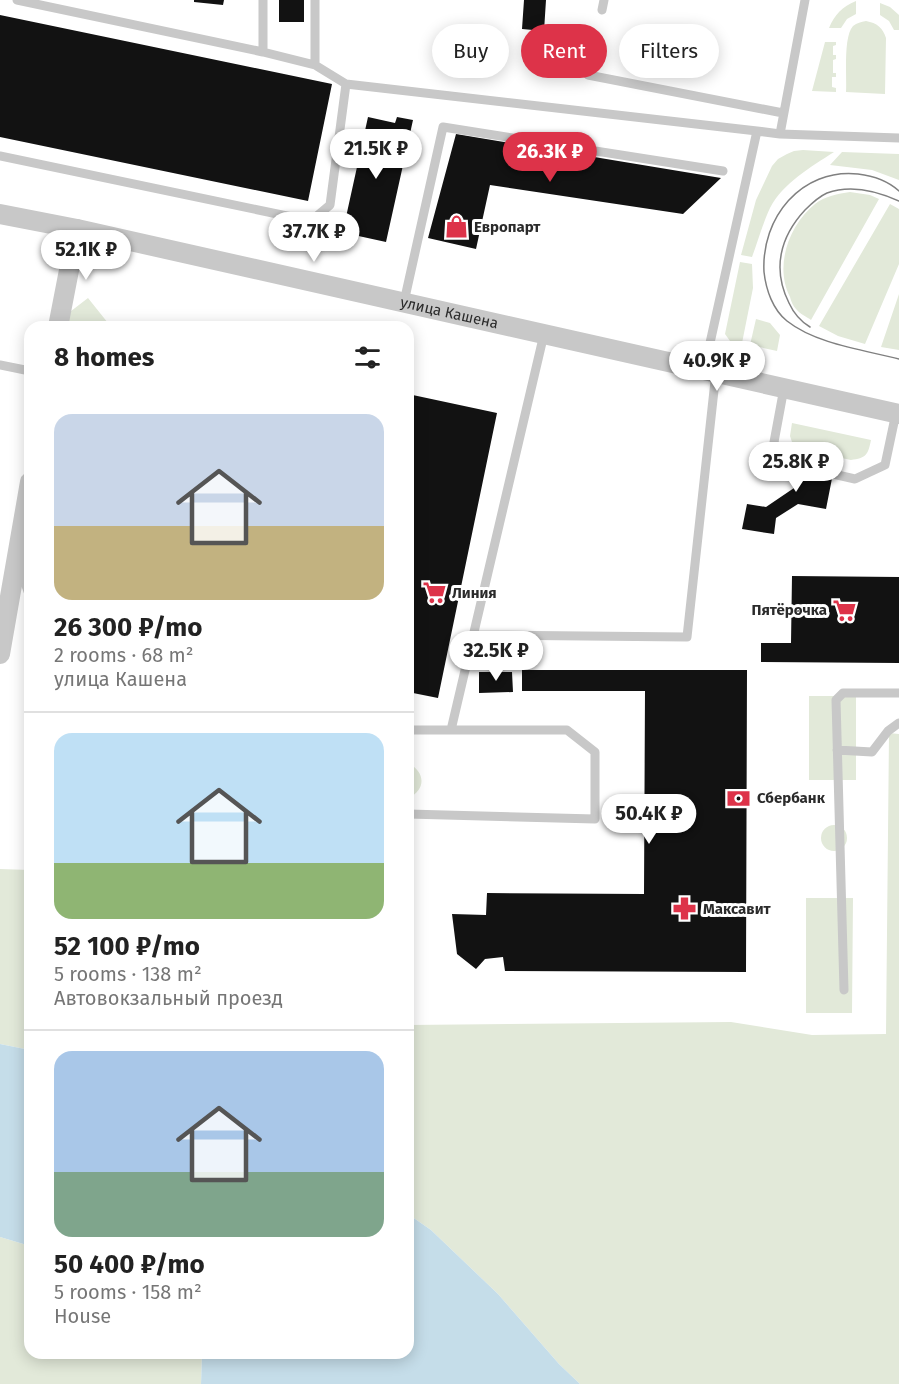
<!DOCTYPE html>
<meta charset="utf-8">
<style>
:root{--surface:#fff;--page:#f2f2f2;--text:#222;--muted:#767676;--line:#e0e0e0;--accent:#dd3349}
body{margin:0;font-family:"Fira Sans",sans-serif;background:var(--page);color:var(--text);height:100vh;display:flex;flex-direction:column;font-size:22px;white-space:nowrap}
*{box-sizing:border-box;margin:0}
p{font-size:20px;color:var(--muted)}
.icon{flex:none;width:33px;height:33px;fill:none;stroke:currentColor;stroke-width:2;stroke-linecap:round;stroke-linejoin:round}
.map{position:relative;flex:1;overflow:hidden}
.drawer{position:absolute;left:24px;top:321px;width:390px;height:1038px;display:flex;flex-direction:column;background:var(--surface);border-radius:18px;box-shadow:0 3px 15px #0003}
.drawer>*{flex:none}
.guide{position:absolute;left:432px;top:24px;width:376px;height:54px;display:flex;gap:12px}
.price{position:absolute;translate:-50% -51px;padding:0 14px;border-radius:21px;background:#fff;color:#222;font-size:20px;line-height:39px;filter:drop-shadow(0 2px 3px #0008)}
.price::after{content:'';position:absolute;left:50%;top:36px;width:18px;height:14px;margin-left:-9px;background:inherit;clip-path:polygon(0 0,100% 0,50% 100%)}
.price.on{background:var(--accent);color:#fff}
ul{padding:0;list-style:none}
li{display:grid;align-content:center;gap:12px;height:318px;padding:0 30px}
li+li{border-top:2px solid var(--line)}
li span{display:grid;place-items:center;height:186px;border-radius:18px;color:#555}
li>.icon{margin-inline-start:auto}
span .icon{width:108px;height:108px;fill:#fffc;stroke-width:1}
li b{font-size:26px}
h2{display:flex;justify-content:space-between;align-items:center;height:72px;padding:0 30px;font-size:26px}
.chip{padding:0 21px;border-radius:27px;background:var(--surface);box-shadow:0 3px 15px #0003;font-size:21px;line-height:54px}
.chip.on{background:var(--accent);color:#fff}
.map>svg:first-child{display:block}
.green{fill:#e2e9d9}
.water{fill:#c5dde9}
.building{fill:#121212}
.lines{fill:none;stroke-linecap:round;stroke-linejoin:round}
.service{stroke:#c8c8c8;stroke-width:9}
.minor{stroke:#c8c8c8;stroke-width:20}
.tram{stroke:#808080;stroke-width:1.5}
.labels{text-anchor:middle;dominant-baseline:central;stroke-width:6;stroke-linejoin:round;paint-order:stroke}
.poi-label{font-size:15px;font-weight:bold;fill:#2b2b2b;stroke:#fff;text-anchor:start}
.street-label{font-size:15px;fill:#2b2b2b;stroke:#fff}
</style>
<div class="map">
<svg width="899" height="1384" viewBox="0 0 899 1384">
<rect width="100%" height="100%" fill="#fff"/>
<path class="green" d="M 856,1 L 856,14 L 847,19 L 841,28 L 829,28 C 835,14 842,7 856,1 Z
M 880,3 L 890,7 L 899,15 L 899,30 L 894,30 L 889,21 L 880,15 Z
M 866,21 C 877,23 883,28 886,38 L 885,94 L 846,92 C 847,77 843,37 853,26 C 857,23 861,22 866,21 Z
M 825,42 L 836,42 L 836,45 L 833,46 L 833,55 L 836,55 L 836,59 L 833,60 L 833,73 L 836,73 L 836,77 L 832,77 L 832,87 L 836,88 L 836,92 L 812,91 Z
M 803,150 L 834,152 C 811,167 783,183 770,208 C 763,223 758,241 752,257 L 741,255 L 756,200 L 772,166 L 778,159 L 787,154 L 794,151 Z
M 842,152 L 899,154 L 899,180 L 872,170 L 830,165 Z
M 850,192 L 870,195 L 879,199 L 811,320 C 807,317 800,314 796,309 C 793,306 791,301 790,297 C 774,266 789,225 815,204 C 825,196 838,194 850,192 Z
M 890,204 L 899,209 L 899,264 L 865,344 L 838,336 L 819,326 Z
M 740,262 L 752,264 L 753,288 L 742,343 L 730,341 L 725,334 Z
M 899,294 L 899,350 L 881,347 Z
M 88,298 L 108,323 L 103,327 L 70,327 L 62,318 Z
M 756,319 L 770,323 L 780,335 L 777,351 L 750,345 Z
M 792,423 L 871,440 C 868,455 866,458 851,460 L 799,449 L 792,442 L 790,436 Z
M 809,696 L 856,696 L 856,780 L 809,780 Z
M 889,733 L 899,734 L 899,1384 L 580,1384 L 559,1364 L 498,1294 L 431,1230 L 408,1214 L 408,1025 L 731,1022 L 812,1035 L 886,1034 Z
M 408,763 C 426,772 426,790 408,798 Z
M821 838a13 13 0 1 1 26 0a13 13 0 1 1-26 0Z
M 0,869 L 30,870 L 30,1050 L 0,1044 Z
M 806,898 L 853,898 L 852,1013 L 806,1013 Z
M 0,1237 L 30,1246 L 30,1353 L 202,1353 L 201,1384 L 0,1384 Z"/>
<path class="water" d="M 0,1044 L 30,1050 L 30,1246 L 0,1237 Z
M 408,1214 L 431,1230 L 498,1294 L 559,1364 L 580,1384 L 201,1384 L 202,1353 L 408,1353 Z"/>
<path class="building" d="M 194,0 L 224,0 L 223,5 L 194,2 Z
M 279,0 L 304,0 L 304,22 L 279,22 Z
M 524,0 L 546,0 L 544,31 L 522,29 Z
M 0,15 L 332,84 L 308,201 L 0,137 Z
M 368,117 L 395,123 L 397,117 L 413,120 L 386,242 L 331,230 L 334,215 L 346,217 Z
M 456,134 L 721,178 L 683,214 L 490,185 L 476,249 L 428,238 Z
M 408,394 L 497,413 L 438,698 L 408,692 Z
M 801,451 L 836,458 L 826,509 L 798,504 L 776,518 L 774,534 L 742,529 L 747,504 L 766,507 L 794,488 Z
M 792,576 L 899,577 L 899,663 L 761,662 L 761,643 L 791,643 Z
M 522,670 L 747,670 L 746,972 L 505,971 L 503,957 L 485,959 L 476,969 L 457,954 L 452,914 L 486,915 L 487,893 L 644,894 L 645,691 L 522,691 Z
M 479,672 L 512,672 L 513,692 L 479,693 Z"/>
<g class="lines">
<path class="service" d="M 17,0 L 263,52 L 315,65 L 346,84 L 757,131
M 263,0 L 263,52
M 315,0 L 315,65
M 602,10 L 604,0
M 588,75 L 783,113
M 780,134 L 899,138
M 0,156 L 311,221 L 330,205 L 346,84
M 404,302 L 443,127 L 723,171
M 0,365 L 30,371
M 704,370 L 757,131 L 780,134 L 805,0
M 784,388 L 774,442 L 785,464 L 798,467
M 833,474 L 855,479 L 885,465 L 896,413
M 19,566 L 30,597
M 473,635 L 687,637 L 716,372
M 408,730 L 567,730 L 595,752 L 595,819 L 408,814
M 451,730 L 544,334
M 837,750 L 872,752 L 888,731 L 899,723
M 844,990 L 836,700 L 843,693 L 899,693"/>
<g class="minor">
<path id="s1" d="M 0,214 L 77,229 L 899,414"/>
<path d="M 58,327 L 77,229"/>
<path d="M 0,654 L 30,482"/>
</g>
<path class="tram" d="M 899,191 C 887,180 874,176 858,174 C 801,168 761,218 764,272 C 766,290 773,310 787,321 C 816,344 864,350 899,359
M 810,327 C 800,321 794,314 789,303 C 772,269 780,237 805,210 C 812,203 818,197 827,193 C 851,184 877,191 899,201"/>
</g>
<defs>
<symbol id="shop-bare" viewBox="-9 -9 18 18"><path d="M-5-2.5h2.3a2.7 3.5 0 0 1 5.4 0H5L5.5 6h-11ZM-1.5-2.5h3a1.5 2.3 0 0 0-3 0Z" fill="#dd3349" stroke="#fff" stroke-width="2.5" paint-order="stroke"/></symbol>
<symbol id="supermarket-bare" viewBox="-9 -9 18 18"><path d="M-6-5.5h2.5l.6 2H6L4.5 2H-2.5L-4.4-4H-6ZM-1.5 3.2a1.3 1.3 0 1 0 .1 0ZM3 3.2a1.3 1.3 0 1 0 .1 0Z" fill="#dd3349" stroke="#fff" stroke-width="2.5" paint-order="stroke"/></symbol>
<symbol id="bank-bare" viewBox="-9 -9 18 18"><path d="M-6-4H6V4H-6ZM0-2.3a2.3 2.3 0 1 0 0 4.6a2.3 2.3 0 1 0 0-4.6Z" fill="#dd3349" stroke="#fff" stroke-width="2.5" paint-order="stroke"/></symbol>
<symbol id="pharmacy-bare" viewBox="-9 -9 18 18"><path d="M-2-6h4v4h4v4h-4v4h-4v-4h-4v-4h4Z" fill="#dd3349" stroke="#fff" stroke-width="2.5" paint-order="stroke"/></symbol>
</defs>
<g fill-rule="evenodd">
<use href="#shop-bare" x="440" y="210" width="33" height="33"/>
<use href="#supermarket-bare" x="418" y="576" width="33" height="33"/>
<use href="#supermarket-bare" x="828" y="594" width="33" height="33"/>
<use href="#bank-bare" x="722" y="782" width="33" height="33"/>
<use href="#pharmacy-bare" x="668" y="892" width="33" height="33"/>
</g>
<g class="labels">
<g class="poi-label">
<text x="474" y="227">Европарт</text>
<text x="452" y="593">Линия</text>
<text x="827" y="610" text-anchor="end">Пятёрочка</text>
<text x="757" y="798">Сбербанк</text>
<text x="703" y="909">Максавит</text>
</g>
<g class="street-label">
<text stroke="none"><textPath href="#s1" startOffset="460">улица Кашена</textPath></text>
</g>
</g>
</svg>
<b class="price" style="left:376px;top:180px">21.5K ₽</b>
<b class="price on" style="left:550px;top:183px">26.3K ₽</b>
<b class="price" style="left:314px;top:263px">37.7K ₽</b>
<b class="price" style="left:86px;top:281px">52.1K ₽</b>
<b class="price" style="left:717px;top:392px">40.9K ₽</b>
<b class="price" style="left:796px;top:493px">25.8K ₽</b>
<b class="price" style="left:496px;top:682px">32.5K ₽</b>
<b class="price" style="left:649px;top:845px">50.4K ₽</b>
<div class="guide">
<a class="chip">Buy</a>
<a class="chip on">Rent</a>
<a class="chip">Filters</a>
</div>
<section class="drawer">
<h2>8 homes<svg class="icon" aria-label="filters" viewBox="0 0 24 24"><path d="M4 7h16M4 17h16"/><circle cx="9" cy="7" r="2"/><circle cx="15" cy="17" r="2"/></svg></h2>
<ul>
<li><span style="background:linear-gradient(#c9d6e8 60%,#c2b280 0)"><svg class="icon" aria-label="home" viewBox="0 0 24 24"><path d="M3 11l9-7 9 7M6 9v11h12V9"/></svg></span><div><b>26 300 ₽/mo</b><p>2 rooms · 68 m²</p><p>улица Кашена</p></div></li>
<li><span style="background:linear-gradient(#bfe0f5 70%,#8fb573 0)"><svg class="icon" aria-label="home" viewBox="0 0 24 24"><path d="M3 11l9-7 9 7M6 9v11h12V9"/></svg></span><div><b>52 100 ₽/mo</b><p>5 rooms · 138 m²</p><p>Автовокзальный проезд</p></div></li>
<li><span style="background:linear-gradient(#a9c7e8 65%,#7fa58c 0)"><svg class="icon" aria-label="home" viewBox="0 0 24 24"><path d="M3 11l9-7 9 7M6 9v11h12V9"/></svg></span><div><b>50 400 ₽/mo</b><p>5 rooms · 158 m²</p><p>House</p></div></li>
</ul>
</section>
</div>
